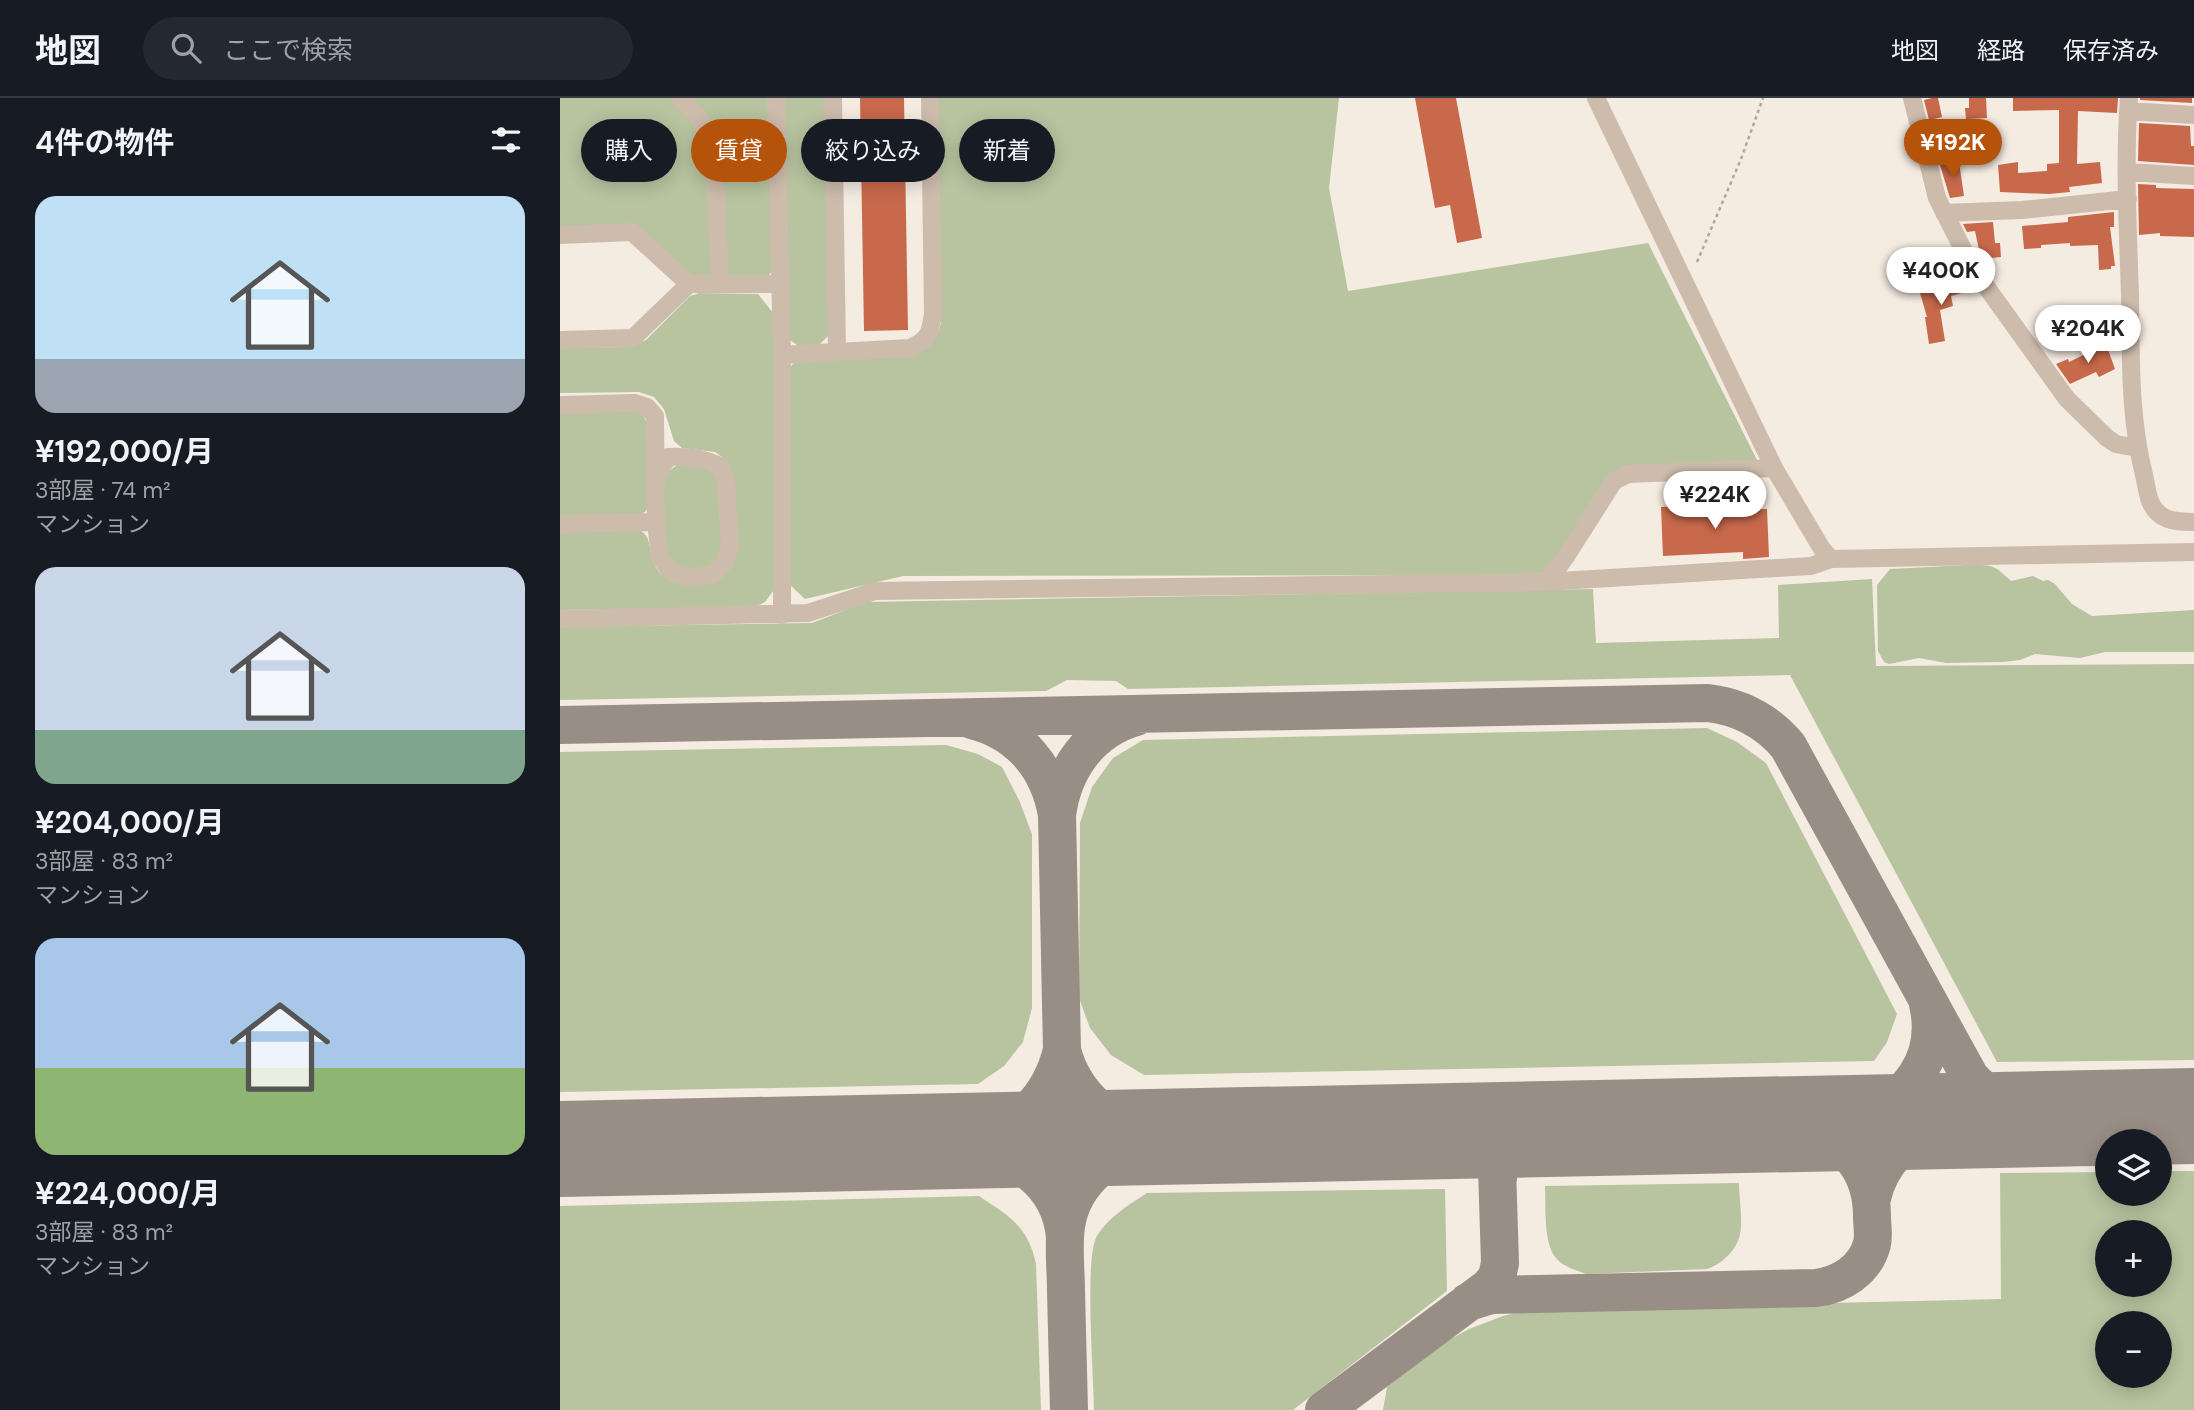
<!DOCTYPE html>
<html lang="ja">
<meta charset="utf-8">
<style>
:root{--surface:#171b24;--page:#242831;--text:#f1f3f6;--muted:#9ea1a6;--line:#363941;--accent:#b45309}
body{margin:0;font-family:"DM Sans","Noto Sans JP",sans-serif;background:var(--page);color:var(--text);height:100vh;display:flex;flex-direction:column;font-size:26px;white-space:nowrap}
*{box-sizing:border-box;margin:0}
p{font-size:23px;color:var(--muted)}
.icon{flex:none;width:38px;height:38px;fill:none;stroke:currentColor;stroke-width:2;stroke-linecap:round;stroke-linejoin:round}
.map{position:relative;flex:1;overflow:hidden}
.sheet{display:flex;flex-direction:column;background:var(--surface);width:560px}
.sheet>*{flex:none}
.guide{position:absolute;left:21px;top:21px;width:665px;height:63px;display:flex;gap:14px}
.tools{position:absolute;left:1535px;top:1031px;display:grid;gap:14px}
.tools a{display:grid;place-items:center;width:77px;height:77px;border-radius:50%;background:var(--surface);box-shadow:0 4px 18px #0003;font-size:35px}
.price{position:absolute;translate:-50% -60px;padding:0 16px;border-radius:24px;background:#fff;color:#222;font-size:23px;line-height:46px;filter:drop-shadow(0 2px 4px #0008)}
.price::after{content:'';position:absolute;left:50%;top:42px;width:21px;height:16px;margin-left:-10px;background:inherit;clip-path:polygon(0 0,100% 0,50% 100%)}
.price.current{background:var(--accent);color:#fff}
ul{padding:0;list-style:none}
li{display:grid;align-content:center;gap:14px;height:371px;padding:0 35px}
li span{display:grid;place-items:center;height:217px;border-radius:21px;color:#555}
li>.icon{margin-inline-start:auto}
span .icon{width:126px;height:126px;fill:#fffc;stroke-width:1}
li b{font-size:30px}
h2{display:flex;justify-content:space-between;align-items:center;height:84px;padding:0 35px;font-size:30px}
.pill{padding:0 24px;border-radius:32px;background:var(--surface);box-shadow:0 4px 18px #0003;font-size:24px;line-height:63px}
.pill.current{background:var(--accent);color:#fff}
header{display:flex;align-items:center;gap:42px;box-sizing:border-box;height:98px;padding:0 35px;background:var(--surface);border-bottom:2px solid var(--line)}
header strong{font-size:33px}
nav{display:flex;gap:38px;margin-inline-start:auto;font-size:24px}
.search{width:490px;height:63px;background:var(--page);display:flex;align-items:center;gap:18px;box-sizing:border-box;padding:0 24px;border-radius:38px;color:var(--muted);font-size:26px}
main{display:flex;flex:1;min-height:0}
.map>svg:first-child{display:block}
.green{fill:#b8c4a0;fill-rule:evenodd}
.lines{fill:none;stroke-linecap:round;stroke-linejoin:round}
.taxiway{stroke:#988e86;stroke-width:38}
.runway{stroke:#988e86;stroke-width:96}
.building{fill:#c8694b}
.path{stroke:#b9a596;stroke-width:2.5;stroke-dasharray:3.5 3.5;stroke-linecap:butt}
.minor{stroke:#cdbbac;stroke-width:18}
</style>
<header>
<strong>地図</strong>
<div class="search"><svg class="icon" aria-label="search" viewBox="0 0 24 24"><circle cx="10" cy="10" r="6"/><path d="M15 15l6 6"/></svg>ここで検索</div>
<nav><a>地図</a><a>経路</a><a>保存済み</a></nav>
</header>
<main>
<section class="sheet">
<h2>4件の物件<svg class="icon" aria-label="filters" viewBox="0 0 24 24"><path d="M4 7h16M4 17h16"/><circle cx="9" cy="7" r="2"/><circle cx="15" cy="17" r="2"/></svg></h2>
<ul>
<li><span style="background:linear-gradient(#bfe0f5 75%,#9aa5b1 0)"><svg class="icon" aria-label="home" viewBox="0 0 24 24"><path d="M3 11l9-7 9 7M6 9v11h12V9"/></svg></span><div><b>¥192,000/月</b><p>3部屋 · 74 m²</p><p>マンション</p></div></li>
<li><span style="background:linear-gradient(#c9d6e8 75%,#7fa58c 0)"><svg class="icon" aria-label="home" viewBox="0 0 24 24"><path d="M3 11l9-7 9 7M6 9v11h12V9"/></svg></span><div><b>¥204,000/月</b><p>3部屋 · 83 m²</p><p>マンション</p></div></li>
<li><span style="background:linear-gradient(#a9c7e8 60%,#8fb573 0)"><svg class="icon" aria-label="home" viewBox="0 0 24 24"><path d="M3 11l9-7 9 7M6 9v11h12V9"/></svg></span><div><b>¥224,000/月</b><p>3部屋 · 83 m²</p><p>マンション</p></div></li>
</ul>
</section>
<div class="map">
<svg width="1634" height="1312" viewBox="0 0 1634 1312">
<rect width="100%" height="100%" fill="#f4ebe1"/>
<path class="green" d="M 0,0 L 208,0 L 213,170 L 210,176 L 206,179 L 127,177 L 83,134 L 0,131 Z
M 221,0 L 268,0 L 270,236 L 258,248 L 240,249 L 227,240 Z
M 378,0 L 779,0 L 769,90 L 788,193 L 1088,145 L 1198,364 L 1066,368 L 991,467 L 980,475 L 970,477 L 343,478 L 245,501 L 229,486 L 230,269 L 237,262 L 353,257 C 371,250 376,243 381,225 Z
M 139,195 L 198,196 L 213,215 L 216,489 L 205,504 L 195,509 L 0,512 L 0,430 C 18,429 67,424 81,433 C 90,439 89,447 91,456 C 99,492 129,484 157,482 L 173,378 L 166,362 L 155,354 L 122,350 L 114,343 L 104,311 L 94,299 L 79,294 L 0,295 L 0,250 L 69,249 L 86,242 L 130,198 Z
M 0,312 L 81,313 L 86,323 L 90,404 L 86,413 L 78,419 L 0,420 Z
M 128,364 L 157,374 L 162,455 L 154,469 L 124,475 L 105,457 L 103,386 C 107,372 114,367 128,364 Z
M 1408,467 C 1433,467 1433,466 1451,483 L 1473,478 L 1483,483 L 1488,482 L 1495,486 L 1512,506 L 1532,518 L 1634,512 L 1634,554 L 1545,554 L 1520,560 L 1475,556 L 1460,562 L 1442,564 L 1386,565 L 1359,560 L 1329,566 L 1324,564 L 1318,553 L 1317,487 L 1330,471 Z
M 1312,481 L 1316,568 L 1634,566 L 1634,962 L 1437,964 L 1230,577 L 568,591 L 556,583 L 507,582 L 486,593 L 0,602 L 0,529 L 252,525 L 306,504 L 1033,491 L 1036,545 L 1219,540 L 1218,487 Z
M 1147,630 L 1177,644 L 1206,665 L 1337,916 L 1327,944 L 1314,963 L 584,977 L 551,957 L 530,930 L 519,900 L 520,725 L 532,689 L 553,660 L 583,642 Z
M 386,647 L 418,656 L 442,669 L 459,702 L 472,736 L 472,910 L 463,944 L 444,968 L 418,986 L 0,994 L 0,654 Z
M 1600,1073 L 1634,1073 L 1634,1312 L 823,1312 L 827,1289 L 845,1266 L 909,1231 L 943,1218 L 966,1212 L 1441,1201 L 1440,1075 L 1547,1074 L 1547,1096 L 1600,1096 ZM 1547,1134 L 1600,1134 L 1600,1186 L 1547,1186 ZM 1547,1225 L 1600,1225 L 1600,1278 L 1547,1278 Z
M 1179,1085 C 1179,1098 1183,1124 1180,1136 C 1177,1152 1162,1166 1147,1171 L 1026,1176 C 1016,1172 1003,1169 996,1160 C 983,1145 986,1108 985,1088 Z
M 885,1091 L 887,1193 L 733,1312 L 534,1312 C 534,1281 524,1158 537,1138 C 548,1119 569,1107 587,1095 Z
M 419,1098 C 449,1118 468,1128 476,1166 L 481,1312 L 0,1312 L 0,1108 Z"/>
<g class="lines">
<path class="taxiway" d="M 412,622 C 460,634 489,670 497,717
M 0,627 L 1148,605 C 1181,609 1207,623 1228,648 L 1410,979 C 1429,1000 1450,1013 1477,1021
M 502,952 C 513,997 552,1031 597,1039
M 1300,1025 C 1347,999 1381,963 1368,906
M 404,1042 C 456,1035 490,1002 502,952 L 497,717 C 503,671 530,632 576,619
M 404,1042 C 454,1059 500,1081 505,1139
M 938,1080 C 941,1055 953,1039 977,1031
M 1312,1100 C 1321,1061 1347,1040 1382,1023
M 908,1204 L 931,1197 L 1256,1190 C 1281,1187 1305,1172 1312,1146 C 1314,1137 1312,1127 1312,1119 C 1312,1098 1308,1080 1295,1063 C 1279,1042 1255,1033 1230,1026
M 509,1312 C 508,1272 507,1233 506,1193 C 506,1172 503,1149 506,1128 C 513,1079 555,1054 597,1039
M 764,1312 L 929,1189 L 937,1179 L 940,1165 L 937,1070 C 931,1052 921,1040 903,1033"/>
<path class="runway" d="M 0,1051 L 1634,1018"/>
</g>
<path class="building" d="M 300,0 L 344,0 L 348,232 L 304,233 Z
M 855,0 L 896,0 L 922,140 L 897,145 L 890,107 L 875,110 Z
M 1372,0 L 1378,0 L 1382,19 L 1369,22 L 1364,2 Z
M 1409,0 L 1426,0 L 1427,20 L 1406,21 L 1405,10 L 1409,10 Z
M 1453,0 L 1558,0 L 1557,15 L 1518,13 L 1517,66 L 1540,64 L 1542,85 L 1509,89 L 1510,94 L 1489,96 L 1440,94 L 1438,67 L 1458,64 L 1458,75 L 1487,73 L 1487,66 L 1499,65 L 1499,12 L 1453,13 Z
M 1580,0 L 1632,0 L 1632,5 L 1580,2 Z
M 1579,25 L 1630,28 L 1631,48 L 1634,48 L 1634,67 L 1578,63 Z
M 1399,64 L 1404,98 L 1390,100 L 1380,67 Z
M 1578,86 L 1596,87 L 1596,90 L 1634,91 L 1634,139 L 1600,138 L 1600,135 L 1579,137 Z
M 1554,114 L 1554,129 L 1550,129 L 1555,168 L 1551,168 L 1551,171 L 1539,172 L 1538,147 L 1510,148 L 1510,145 L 1481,147 L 1481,150 L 1464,151 L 1462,128 L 1508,124 L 1508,119 Z
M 1433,124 L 1435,145 L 1440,145 L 1441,159 L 1421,161 L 1415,133 L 1407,134 L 1403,126 Z
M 1406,180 L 1413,192 L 1391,198 L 1393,208 L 1380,212 L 1385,243 L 1369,246 L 1365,219 L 1367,219 L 1360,195 Z
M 1546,246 L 1555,271 L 1539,279 L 1536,274 L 1510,286 L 1496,266 L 1508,261 L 1509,264 Z
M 1181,405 L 1182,412 L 1207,411 L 1209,459 L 1183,461 L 1183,454 L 1103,458 L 1101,409 Z"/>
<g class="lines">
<path class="path" d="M 1137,164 L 1181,61 L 1203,0"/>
<path class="minor" d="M 120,0 C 138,15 147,32 154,53 L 160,186
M 216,0 L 222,257 L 222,517
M 273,0 L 277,253
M 1036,0 L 1214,370 L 1262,451 L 1271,461
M 1352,0 L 1377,100 L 1412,169 L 1507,301 L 1547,340 L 1556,346 L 1577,350
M 1569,0 C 1564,65 1568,132 1570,197 C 1571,257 1569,318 1584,377 C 1586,385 1587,395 1590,403 C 1598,423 1615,424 1634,424
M 1568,13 L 1634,17
M 1567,74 L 1634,78
M 1384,115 L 1462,112 L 1568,101
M 0,137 L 72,134 L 129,186 L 73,240 L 0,242
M 129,186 L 219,186
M 222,257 L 350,250 C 369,241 370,236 373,216 L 370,0
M 0,307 L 75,305 L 87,309 L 95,318 L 96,424 L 100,459 L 110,473 L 125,479 L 153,477 L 164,465 L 170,447 L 166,383 L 160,368 C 143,360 127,358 108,359 L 95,381
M 0,426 L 96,424
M 983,484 L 997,471 L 1007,457 L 1054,383 L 1068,376 L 1214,370
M 0,521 L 248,515 L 315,493 L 983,484 L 1251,468 L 1271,461 L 1634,454"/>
</g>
</svg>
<div class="tools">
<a><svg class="icon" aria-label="layers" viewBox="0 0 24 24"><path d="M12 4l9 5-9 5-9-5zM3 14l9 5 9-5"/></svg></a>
<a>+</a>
<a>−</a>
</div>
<b class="price current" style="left:1393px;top:81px">¥192K</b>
<b class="price" style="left:1381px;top:209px">¥400K</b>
<b class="price" style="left:1528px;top:267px">¥204K</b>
<b class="price" style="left:1155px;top:433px">¥224K</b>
<div class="guide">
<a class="pill">購入</a>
<a class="pill current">賃貸</a>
<a class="pill">絞り込み</a>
<a class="pill">新着</a>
</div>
</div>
</main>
